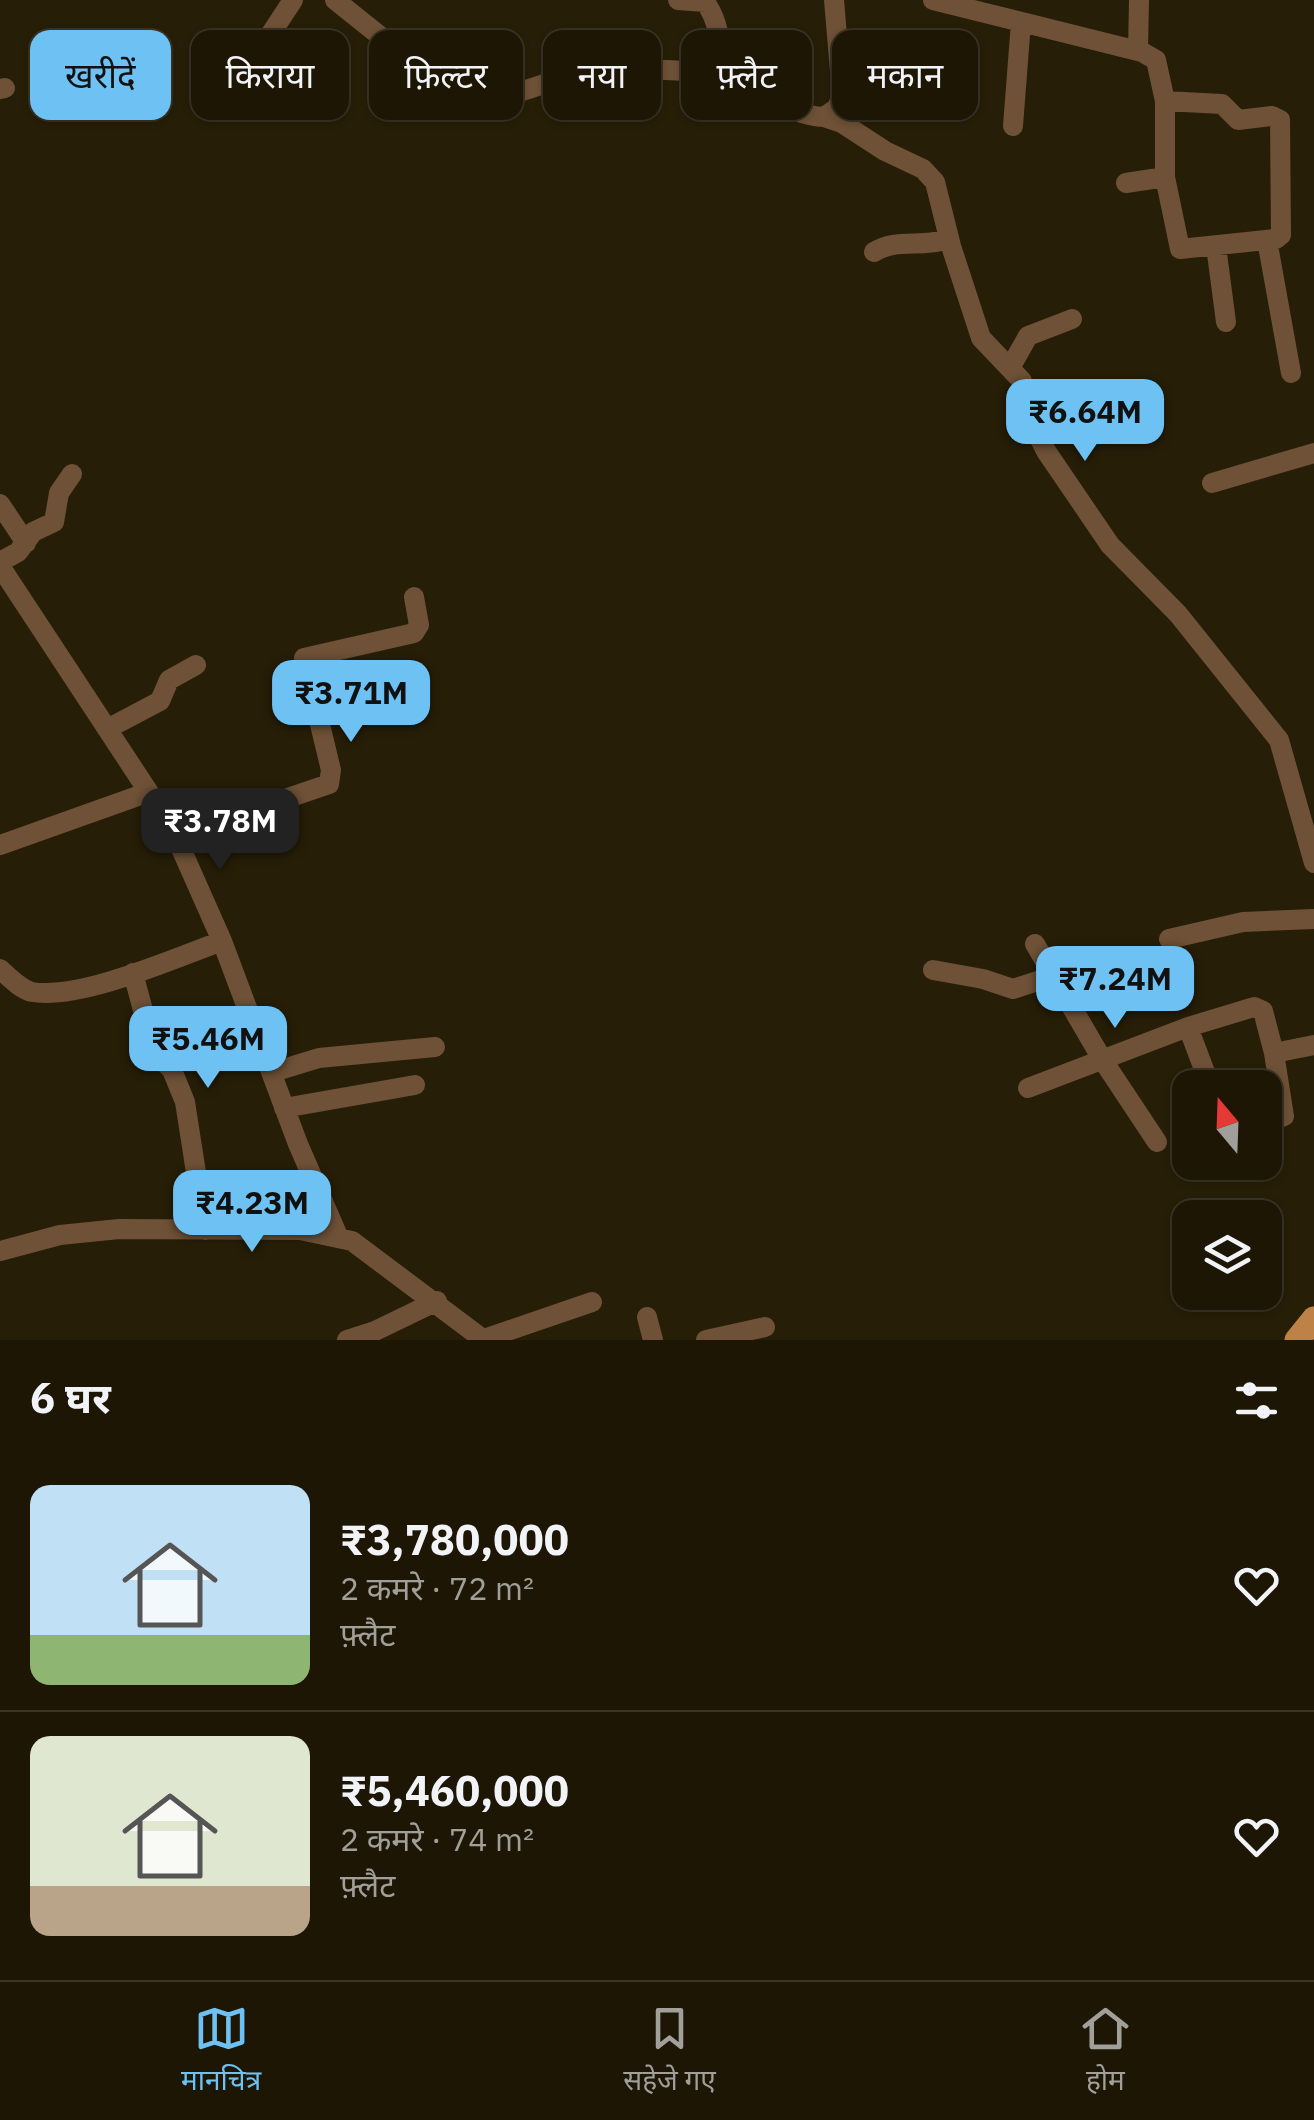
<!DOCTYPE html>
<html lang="hi">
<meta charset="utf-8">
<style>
:root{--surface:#1d1605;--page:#2a2313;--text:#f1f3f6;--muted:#a09f9a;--line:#3b3527;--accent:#6ec2f3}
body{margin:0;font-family:"IBM Plex Sans","Noto Sans Devanagari",sans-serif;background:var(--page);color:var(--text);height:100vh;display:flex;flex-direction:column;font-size:38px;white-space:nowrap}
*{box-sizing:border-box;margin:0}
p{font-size:32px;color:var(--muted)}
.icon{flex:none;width:55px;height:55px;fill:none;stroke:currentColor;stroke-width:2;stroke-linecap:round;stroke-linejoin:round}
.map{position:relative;height:1340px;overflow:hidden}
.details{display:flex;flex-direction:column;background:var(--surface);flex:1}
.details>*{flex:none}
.guide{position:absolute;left:30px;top:30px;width:1255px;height:90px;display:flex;gap:20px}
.needle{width:65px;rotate:341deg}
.fabs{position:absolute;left:1172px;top:1070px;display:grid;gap:20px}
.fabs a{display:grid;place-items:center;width:110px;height:110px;border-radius:20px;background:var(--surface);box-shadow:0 2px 8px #0004,0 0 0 2px var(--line);font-size:50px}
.price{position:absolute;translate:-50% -85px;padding:0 22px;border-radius:20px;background:var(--accent);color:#111;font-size:32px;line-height:65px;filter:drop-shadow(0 2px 5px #0008)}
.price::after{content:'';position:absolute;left:50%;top:60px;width:30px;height:22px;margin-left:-15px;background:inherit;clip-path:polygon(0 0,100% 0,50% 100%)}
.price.selected{background:#222;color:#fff}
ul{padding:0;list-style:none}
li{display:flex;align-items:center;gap:30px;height:250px;padding:0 30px}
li+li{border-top:2px solid var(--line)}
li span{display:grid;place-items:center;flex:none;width:280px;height:200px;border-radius:20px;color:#555}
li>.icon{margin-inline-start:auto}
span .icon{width:120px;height:120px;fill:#fffc;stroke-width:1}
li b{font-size:42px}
h2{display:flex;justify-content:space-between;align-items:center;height:120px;padding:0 30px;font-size:42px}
.pill{padding:0 35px;border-radius:20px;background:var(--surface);box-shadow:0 2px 8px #0004,0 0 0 2px var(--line);font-size:35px;line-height:90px}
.pill.selected{background:var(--accent);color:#111}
.tabs{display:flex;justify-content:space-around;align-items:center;height:140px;border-top:2px solid var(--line);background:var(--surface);font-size:28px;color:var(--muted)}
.tabs a{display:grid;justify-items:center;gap:5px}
.tabs .selected{color:var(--accent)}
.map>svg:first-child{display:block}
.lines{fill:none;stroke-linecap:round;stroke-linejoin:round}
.minor{stroke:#6e5136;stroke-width:20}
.major{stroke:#be8246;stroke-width:25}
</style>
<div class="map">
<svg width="1314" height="1340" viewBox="0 0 1314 1340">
<rect width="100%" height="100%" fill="#271e07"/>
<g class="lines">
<path class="minor" d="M 335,0 L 450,92 C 493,111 536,83 577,74 C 603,69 658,69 685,71 C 733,73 784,116 824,117 L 837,108 L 842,95 L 834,0
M 678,0 L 705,2 C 721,23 721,53 724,79
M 933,0 L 1142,52 L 1156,60 L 1165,101 L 1165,177 L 1126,183
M 1138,51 L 1139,0
M 241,79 L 293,0
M 0,89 L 5,88
M 824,117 L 842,123 L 885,151 L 923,169 L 935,182 L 951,246 L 981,338 L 1022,381 L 1030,420 L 1046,451 L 1110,545 L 1178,614 L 1279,740 L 1314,863
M 1013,126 L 1021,22
M 1165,177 L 1180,249 L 1276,239 L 1281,235 L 1280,120 L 1272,116 L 1238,120 L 1222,104 L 1165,101
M 1267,240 L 1291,373
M 1216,246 L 1226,322
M 874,252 C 897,237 924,249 949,238
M 1010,368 L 1028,336 L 1072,319
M 1212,483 L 1314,453
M 0,504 L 26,543
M 0,562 L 18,552 L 33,532 L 54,522 L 59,493 L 72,474
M 0,566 L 171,826 L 222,941 L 298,1144 L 338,1236
M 107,729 L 160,701 L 169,680 L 196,665
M 171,826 L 253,810 L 329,784 L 331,770 L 304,658 L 414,633 L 419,625 L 414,597
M 0,845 L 149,792
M 1169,939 L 1243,922 L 1314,919
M 1035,944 L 1102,1059 L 1157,1142
M 0,969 C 9,977 20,989 32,992 C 81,1000 175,958 222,941
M 933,970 L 983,979 L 1013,989 L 1053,976
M 133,973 L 154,1051 L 172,1070 L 185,1102 L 205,1230
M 1188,1027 L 1211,1088
M 273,1072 L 319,1058 L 435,1047
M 1028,1088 L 1188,1027 L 1254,1007 L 1263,1011 L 1274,1053 L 1314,1045
M 284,1108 L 415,1085
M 1265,1125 L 1284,1116 L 1274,1053
M 0,1251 L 60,1235 L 119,1229 L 300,1230 L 352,1241 L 484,1340
M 647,1317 L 653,1340
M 484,1339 L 592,1302
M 347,1340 L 375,1331 L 437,1301
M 706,1340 L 765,1327"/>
<path class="major" d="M 1297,1340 L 1314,1319"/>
</g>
</svg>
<div class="fabs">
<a><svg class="needle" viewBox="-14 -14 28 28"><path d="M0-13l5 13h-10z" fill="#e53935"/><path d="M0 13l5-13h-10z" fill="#a09f9a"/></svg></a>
<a><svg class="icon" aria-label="layers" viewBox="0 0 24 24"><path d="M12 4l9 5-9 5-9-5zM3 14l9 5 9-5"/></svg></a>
</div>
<b class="price" style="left:1085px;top:464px">₹6.64M</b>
<b class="price" style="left:351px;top:745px">₹3.71M</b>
<b class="price selected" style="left:220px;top:873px">₹3.78M</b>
<b class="price" style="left:1115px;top:1031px">₹7.24M</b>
<b class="price" style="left:208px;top:1091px">₹5.46M</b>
<b class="price" style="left:252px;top:1255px">₹4.23M</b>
<div class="guide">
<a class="pill selected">खरीदें</a>
<a class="pill">किराया</a>
<a class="pill">फ़िल्टर</a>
<a class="pill">नया</a>
<a class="pill">फ़्लैट</a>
<a class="pill">मकान</a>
</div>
</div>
<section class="details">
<h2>6 घर<svg class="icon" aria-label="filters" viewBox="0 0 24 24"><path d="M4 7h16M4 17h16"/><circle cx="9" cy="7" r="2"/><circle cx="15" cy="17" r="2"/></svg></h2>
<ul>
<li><span style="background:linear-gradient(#bfe0f5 75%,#8fb573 0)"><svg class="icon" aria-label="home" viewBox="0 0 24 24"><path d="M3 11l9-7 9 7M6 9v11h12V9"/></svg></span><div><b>₹3,780,000</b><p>2 कमरे · 72 m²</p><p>फ़्लैट</p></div><svg class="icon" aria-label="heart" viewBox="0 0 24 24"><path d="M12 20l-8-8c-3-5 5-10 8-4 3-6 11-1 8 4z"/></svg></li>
<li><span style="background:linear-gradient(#dfe7d0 75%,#b9a48a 0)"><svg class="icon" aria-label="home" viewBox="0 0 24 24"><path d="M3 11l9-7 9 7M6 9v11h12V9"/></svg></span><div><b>₹5,460,000</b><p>2 कमरे · 74 m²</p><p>फ़्लैट</p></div><svg class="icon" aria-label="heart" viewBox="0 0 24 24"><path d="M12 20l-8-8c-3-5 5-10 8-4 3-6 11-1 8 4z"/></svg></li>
</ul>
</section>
<nav class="tabs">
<a class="selected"><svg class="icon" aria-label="map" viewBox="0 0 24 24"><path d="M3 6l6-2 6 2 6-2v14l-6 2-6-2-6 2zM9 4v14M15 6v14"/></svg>मानचित्र</a>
<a><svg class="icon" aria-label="saved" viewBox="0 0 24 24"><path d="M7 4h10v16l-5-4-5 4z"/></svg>सहेजे गए</a>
<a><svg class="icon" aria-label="home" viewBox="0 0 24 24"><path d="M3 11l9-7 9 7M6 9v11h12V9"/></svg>होम</a>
</nav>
